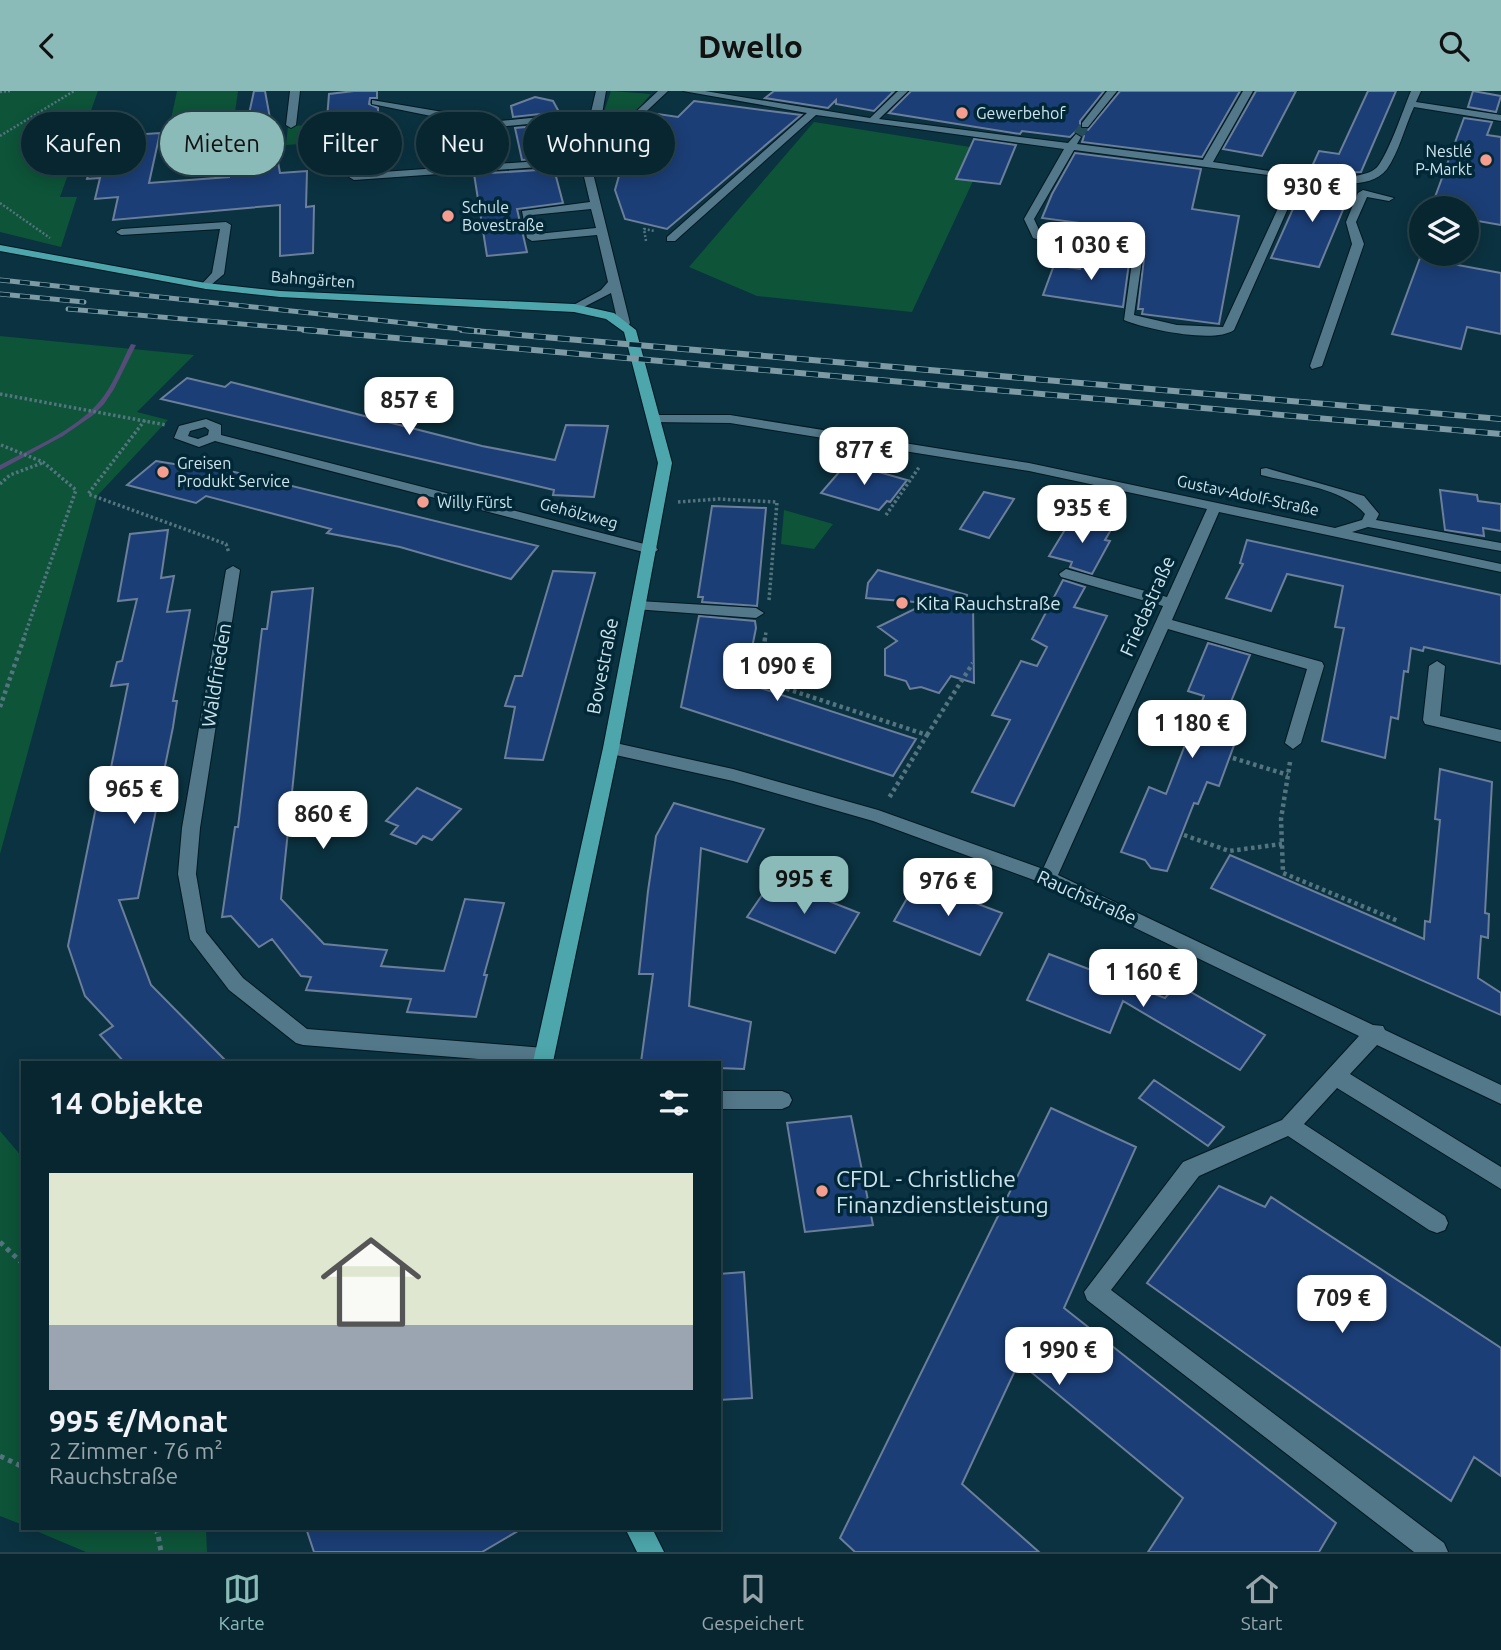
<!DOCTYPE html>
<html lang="de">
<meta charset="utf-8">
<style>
:root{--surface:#082630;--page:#16323c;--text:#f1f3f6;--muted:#98a5ab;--line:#29434c;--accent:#8bbbb9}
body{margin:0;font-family:Ubuntu,sans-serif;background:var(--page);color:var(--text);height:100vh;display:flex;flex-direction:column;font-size:26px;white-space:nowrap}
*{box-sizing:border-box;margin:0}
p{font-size:23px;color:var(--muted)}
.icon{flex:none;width:38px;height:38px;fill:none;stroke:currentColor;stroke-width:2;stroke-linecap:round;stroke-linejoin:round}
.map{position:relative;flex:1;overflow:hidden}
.panel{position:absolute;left:21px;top:970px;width:700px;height:469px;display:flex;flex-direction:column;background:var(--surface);border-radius:0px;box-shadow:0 4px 18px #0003,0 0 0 2px var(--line)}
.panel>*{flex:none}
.banner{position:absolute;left:21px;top:21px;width:700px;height:63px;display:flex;gap:14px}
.fabs{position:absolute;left:1409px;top:105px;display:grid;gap:14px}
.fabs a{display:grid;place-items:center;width:70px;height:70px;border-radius:50%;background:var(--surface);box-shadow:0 4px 18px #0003,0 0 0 2px var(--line);font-size:35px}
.price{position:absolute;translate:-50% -60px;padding:0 16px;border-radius:14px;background:#fff;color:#222;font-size:23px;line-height:46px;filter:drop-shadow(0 2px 4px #0008)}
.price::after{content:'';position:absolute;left:50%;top:42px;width:21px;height:16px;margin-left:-10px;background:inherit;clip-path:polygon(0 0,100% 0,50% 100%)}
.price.selected{background:var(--accent);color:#111}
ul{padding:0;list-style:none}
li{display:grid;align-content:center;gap:14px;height:371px;padding:0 28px}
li+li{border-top:2px solid var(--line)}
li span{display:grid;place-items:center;height:217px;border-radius:0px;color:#555}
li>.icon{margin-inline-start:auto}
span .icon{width:126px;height:126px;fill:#fffc;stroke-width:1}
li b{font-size:30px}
h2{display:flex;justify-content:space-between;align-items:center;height:84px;padding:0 28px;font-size:30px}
.chip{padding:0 24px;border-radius:32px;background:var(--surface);box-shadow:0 4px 18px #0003,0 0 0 2px var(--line);font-size:24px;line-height:63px}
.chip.selected{background:var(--accent);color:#111}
header{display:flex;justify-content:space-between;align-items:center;height:91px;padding:0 28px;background:var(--accent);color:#111;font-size:32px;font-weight:700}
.tab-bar{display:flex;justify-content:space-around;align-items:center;height:98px;border-top:2px solid var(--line);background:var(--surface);font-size:19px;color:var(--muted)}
.tab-bar a{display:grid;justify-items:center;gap:4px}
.tab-bar .selected{color:var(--accent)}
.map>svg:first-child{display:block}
.green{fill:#0d5439}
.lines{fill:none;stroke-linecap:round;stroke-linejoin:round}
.stream{fill:#554c7a;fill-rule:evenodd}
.building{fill:#1b3e76;stroke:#6b7e9a;stroke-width:2}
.minor-tunnel{stroke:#284d5a;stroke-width:10;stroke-dasharray:10 5;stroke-linecap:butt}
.minor-casing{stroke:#001923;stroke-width:2}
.major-casing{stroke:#001923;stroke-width:2}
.path-far3{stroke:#547480;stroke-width:2.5;stroke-dasharray:2 2;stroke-linecap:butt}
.path-far2{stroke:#547480;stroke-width:3.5;stroke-dasharray:2.5 2.5;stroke-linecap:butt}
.path-far1{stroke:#547480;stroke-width:4.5;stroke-dasharray:3.5 3.5;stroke-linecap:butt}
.path{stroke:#547480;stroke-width:5;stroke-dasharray:4.5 4.5;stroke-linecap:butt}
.minor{fill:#537889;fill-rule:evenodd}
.major{fill:#4da6ac;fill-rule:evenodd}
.rail-far1-casing{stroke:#7e9aa5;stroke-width:5}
.rail-casing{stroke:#7e9aa5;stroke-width:6}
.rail-far1{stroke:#012836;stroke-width:3.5;stroke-dasharray:10;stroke-linecap:butt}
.rail{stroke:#012836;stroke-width:4.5;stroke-dasharray:12;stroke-linecap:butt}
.poi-dot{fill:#f59d8f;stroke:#012836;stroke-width:2.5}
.labels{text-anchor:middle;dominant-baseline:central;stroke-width:7;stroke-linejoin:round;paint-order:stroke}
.far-poi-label{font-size:16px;fill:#cfe3ec;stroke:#012836;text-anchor:start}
.far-street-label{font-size:16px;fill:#cfe3ec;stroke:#012836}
.poi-label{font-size:19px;fill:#cfe3ec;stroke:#012836;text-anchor:start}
.street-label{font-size:19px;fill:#cfe3ec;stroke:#012836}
.near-poi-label{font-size:23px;fill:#cfe3ec;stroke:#012836;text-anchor:start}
</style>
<header><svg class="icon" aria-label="back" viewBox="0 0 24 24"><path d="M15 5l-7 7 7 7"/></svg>Dwello<svg class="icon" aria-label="search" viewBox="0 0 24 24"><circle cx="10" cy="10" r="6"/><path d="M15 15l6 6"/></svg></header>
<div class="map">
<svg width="1501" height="1461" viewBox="0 0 1501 1461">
<rect width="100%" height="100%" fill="#0b3240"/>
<path class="green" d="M 0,0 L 98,0 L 60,106 L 77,106 L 61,156 L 0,141 Z
M 177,0 L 238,0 L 234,28 L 170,33 Z
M 611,0 L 651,3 C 638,17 617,49 597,41 Z
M 223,31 L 220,68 L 177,71 L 182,35 Z
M 814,31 L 970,56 L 956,87 L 973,90 L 912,221 L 757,205 L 689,176 Z
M 314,34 L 313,52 L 286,54 L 288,35 Z
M 0,245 L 194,264 L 137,321 L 168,329 L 98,404 L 0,763 Z
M 784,419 L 833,433 L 814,458 L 781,453 Z
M 0,1040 L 23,1067 L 23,1434 L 0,1425 Z
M 29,1437 L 206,1437 L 207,1461 L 86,1461 Z"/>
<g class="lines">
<path class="stream" d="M 131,253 L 136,254 L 114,298 L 104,313 L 92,325 L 63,345 L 0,379 L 0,374 C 34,356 74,340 100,310 C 114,293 121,272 131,253 Z"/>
</g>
<path class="building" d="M 254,0 L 265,0 L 280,82 L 307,80 L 306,116 L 314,115 L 313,162 L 280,165 L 280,114 L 113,129 L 118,106 L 95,108 L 100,87 L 87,88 L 99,46 L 160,42 L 149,92 L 229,86 L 224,50 L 239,48 L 236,28 L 239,28 L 239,24 L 249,23 Z
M 354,0 L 377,0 L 377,7 L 370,7 L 369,13 L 378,17 L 378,40 L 373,41 L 372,50 L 325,53 L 329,3 Z
M 774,0 L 894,0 L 874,20 L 836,13 L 836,9 L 828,17 L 765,7 Z
M 911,0 L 1104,0 L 1080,30 L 1080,38 L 1088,39 L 1120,0 L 1240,0 L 1202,66 L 1082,51 L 1084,45 L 1076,40 L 1070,46 L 1022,40 L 1020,43 L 889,22 Z
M 1256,0 L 1296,0 L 1262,65 L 1223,58 Z
M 1368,0 L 1396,0 L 1361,81 L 1309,82 L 1319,60 L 1339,63 Z
M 1473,0 L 1501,5 L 1496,21 L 1468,16 Z
M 535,6 L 553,10 L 559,21 L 513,26 L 511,15 Z
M 694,10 L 801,24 L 667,138 L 625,128 L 615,99 L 624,67 L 658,23 L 678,26 Z
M 1464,27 L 1492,31 L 1487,44 L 1501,46 L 1501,134 L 1466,128 L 1466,117 L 1431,117 Z
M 558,33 L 554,66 L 522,69 L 515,37 Z
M 974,48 L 1016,54 L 1000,93 L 956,88 Z
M 1075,62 L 1201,78 L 1192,118 L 1239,125 L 1219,233 L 1142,223 L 1143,218 L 1138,218 L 1144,167 L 1125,157 L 1088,154 L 1095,134 L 1042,127 L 1052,103 Z
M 554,78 L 563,112 L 517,118 L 527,161 L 487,165 L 474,83 Z
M 1305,91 L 1353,95 L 1319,176 L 1271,167 Z
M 1085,165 L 1121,169 L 1129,172 L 1123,216 L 1043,204 L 1054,174 L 1080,178 Z
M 1420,167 L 1501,182 L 1501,243 L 1467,236 L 1461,258 L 1392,243 Z
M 187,287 L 225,296 L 231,291 L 482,355 L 555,369 L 566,334 L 608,335 L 594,406 L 553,404 L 554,399 L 499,386 L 161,308 Z
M 156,370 L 204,378 L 207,376 L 222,378 L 538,455 L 511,488 L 400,456 L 327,442 L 331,438 L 206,405 L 196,412 L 127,394 Z
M 847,372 L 907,389 L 890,411 L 887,410 L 879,419 L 821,402 Z
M 1440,399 L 1477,404 L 1478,410 L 1501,413 L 1501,440 L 1483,437 L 1484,445 L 1445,439 Z
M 984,401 L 1014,408 L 989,447 L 960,438 Z
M 712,415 L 766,417 L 757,515 L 702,511 L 703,506 L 698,506 Z
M 1072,427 L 1112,437 L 1105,449 L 1110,450 L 1092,483 L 1070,476 L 1072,471 L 1049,465 Z
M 168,439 L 161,487 L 174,485 L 167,521 L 190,519 L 173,610 L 177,610 L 173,636 L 138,807 L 119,809 L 151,894 L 227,971 L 124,971 L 100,944 L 113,935 L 85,905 L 68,855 L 96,716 L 103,716 L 128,593 L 111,595 L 117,571 L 122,570 L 137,508 L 118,510 L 130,443 Z
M 1247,449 L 1501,504 L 1501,573 L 1424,556 L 1423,560 L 1411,557 L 1408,581 L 1404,580 L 1398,628 L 1391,626 L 1385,667 L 1322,650 L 1344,537 L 1335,536 L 1343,495 L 1287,483 L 1271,520 L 1226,507 L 1243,473 L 1240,472 Z
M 878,479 L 967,504 L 966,509 L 973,511 L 974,592 L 951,585 L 939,602 L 921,596 L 910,598 L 906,590 L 885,584 L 885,558 L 897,550 L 878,536 L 927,512 L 866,507 L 868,492 Z
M 553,480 L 595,482 L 543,669 L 505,667 L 515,616 L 505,615 L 515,585 L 522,585 Z
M 1063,489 L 1085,496 L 1074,516 L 1107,525 L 1014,715 L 972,701 L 1010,629 L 992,624 L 1021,570 L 1037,575 L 1047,556 L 1032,548 Z
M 313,497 L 281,808 L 324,853 L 387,859 L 381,875 L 444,880 L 465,808 L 504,812 L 484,884 L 487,884 L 476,926 L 407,921 L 411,908 L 306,899 L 311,886 L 301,885 L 272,848 L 259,856 L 231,825 L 222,826 L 235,736 L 238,736 L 262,538 L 267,538 L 272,501 Z
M 699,525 L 755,530 L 756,537 L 745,592 L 916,648 L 893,685 L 681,616 Z
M 1208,552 L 1250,564 L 1230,613 L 1237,615 L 1229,635 L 1240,638 L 1219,695 L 1207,691 L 1198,713 L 1194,712 L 1167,780 L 1151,777 L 1145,769 L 1121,761 L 1149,696 L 1166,703 L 1204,605 L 1188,600 Z
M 1440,678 L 1492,691 L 1485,822 L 1489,823 L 1488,847 L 1481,845 L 1478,887 L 1501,902 L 1501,924 L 1211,797 L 1230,764 L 1424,848 L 1425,830 L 1430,831 L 1440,729 L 1435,728 Z
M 417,697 L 461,718 L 432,749 L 423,745 L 416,753 L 391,743 L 398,735 L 386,730 Z
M 674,712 L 764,738 L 747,771 L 701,757 L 689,915 L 751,931 L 744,978 L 719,977 L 719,971 L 641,971 L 653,883 L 639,883 L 648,800 L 656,745 Z
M 773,788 L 859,822 L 835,862 L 747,826 Z
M 917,790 L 1002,822 L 980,864 L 894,830 Z
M 1049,863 L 1165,907 L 1177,893 L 1265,944 L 1240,979 L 1123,910 L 1110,942 L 1027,909 Z
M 1154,989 L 1224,1036 L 1208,1055 L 1139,1007 Z
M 1051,1017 L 1136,1056 L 1064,1217 L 1336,1432 L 1319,1461 L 1148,1461 L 1183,1407 L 1019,1271 L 962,1393 L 1039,1461 L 855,1461 L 840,1447 Z
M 851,1025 L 873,1134 L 805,1141 L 787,1032 Z
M 1219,1095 L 1265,1116 L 1271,1106 L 1501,1257 L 1501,1385 L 1474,1366 L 1451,1410 L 1147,1192 Z
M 744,1181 L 752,1307 L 719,1309 L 719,1183 Z
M 306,1437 L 523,1437 L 482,1461 L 314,1461 Z"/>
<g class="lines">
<path class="minor-tunnel" d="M 1078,44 L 1085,34"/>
<defs>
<path id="minor" d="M 290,0 L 300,0 L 296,34 L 291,37 L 286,34 Z
M 596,0 L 606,0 L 597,52 L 611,44 L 658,0 L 668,0 L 617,48 L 597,60 L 590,70 L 630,232 L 628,235 L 618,232 L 611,202 L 578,219 L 568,217 L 601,199 L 608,191 L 597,144 L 532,150 L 527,147 L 522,120 L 590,111 L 581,73 L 354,89 L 349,86 L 354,83 L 582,67 L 588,58 L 586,45 L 590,27 L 478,38 L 441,27 L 372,13 L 372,9 L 443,21 L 479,32 L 591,21 ZM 591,118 L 596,137 L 537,143 L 532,124 Z
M 683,0 L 705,0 L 870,27 L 898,0 L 908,0 L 879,28 L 1068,52 L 1076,43 L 1081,46 L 1077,53 L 1203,69 L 1243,0 L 1253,0 L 1213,71 C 1244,75 1359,100 1378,75 C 1390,59 1403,19 1411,0 L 1421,0 L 1416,11 L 1501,24 L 1501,30 L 1414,16 C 1405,35 1399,61 1387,78 C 1369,101 1326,91 1301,88 L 1234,239 C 1215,253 1145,238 1124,229 L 1132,171 L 1122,166 L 1085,162 L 1033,147 L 1024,128 L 1064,58 L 816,24 L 675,150 L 667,150 L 667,146 L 807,22 ZM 1074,59 L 1292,87 L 1223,236 L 1177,234 L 1134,224 L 1142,168 L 1125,160 L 1086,156 L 1041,143 L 1034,128 Z
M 1107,0 L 1117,0 L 1088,36 L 1082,36 L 1082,32 Z
M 1363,99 L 1394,107 L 1389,110 L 1367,106 L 1356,131 L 1364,153 L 1322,275 L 1312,278 L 1310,275 L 1352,153 L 1346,131 L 1358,102 Z
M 226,131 L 231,134 L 224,183 L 206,198 L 200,195 L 212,182 L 220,138 L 121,144 L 116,141 L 121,138 Z
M 655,324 L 730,324 L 1029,372 L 1335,437 L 1362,429 L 1365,423 C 1342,396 1295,393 1261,384 L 1261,378 L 1266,377 L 1364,405 L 1379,423 L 1376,429 L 1501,452 L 1501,460 L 1368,436 L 1352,441 L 1501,473 L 1501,481 L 1219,421 L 1172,529 L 1322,571 L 1324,575 L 1301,652 L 1293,658 L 1285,652 L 1307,578 L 1168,538 L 1058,784 L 1373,934 L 1383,935 L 1385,939 L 1501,994 L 1501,1013 L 1377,954 L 1350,983 L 1501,1076 L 1501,1098 L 1337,997 L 1304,1033 L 1445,1125 L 1448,1132 L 1445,1139 L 1437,1142 L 1429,1139 L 1288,1045 L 1199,1085 L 1111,1199 L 1444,1452 L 1448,1461 L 1414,1461 L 1087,1209 L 1084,1201 L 1183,1071 L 1282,1029 L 1359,945 L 1042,792 L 873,730 L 733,690 L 611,663 L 603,657 L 611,651 L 733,678 L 878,719 L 1043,778 L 1163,515 L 1061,486 L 1059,483 L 1066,478 L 1167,506 L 1207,418 L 1029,380 L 730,332 L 650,331 L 649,328 Z
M 206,328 L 221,334 L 221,344 L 656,456 L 658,459 L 651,463 L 215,350 L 199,356 L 174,347 L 179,335 ZM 205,336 L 209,339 L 208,344 L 198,348 L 188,345 L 190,340 Z
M 233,475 L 240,479 L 200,737 L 196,783 L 206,841 L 243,887 L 307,938 L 544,957 L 551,959 L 554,965 L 551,971 L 516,971 L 303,954 L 296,952 L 229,899 L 190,848 L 178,783 L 182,737 L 226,479 Z
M 639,510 L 756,517 L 764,522 L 756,527 L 634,518 L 631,515 Z
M 1437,570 L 1445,575 L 1440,625 L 1501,639 L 1501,651 L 1425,633 L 1423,629 L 1429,575 Z
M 719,1000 L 782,1000 L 789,1003 L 792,1009 L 789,1015 L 782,1018 L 719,1018 Z"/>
<path id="major" d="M 0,154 L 206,192 L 280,200 L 574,213 L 614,222 L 636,239 L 672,372 L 619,657 L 553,971 L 533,971 L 603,657 L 658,372 L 624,241 L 606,228 L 574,221 L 280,206 L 206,198 L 0,160 Z
M 625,1437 L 652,1437 L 664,1461 L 637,1461 Z"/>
</defs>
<use href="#minor" class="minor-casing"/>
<use href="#major" class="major-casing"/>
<path class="path-far3" d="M 0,1 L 10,0
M 0,45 L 74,0
M 0,112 L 50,147
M 646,150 L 644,138 L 655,140"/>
<path class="path-far2" d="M 0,303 L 166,334
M 145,329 L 88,403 L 226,453 L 229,462
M 1,354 L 43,371 L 76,399 L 23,549
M 0,393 L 10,384 L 42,372
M 678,411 L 718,408 L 777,411 L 769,509
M 886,424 L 920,375
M 765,549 L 766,540"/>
<path class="path-far1" d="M 765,547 L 760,589 L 927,644 L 889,707
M 0,616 L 24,547
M 927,644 L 973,572
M 1233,667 L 1288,684
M 1290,671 L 1281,728 L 1283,782 L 1398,830
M 1184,744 L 1229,760 L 1282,753"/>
<path class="path" d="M 0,1151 L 23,1173
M 0,1365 L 23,1376
M 147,1437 L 157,1441
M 157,1437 L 161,1461"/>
<use href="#minor" class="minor"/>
<use href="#major" class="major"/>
<defs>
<path id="rail-far1" d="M 0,189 L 480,240
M 0,203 L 84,211
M 68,218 L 324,240"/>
<path id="rail" d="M 304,239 L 1501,343
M 462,239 L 1501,328"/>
</defs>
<use href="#rail-far1" class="rail-far1-casing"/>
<use href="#rail" class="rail-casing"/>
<use href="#rail-far1" class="rail-far1"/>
<use href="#rail" class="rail"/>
</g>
<g class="poi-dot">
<circle cx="962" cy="22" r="7"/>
<circle cx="1486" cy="69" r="7"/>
<circle cx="448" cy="125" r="7"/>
<circle cx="163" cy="381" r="7"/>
<circle cx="423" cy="411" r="7"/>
<circle cx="902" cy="512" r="7"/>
<circle cx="822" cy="1100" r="7"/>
</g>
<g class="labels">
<g class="far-poi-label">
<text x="976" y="22">Gewerbehof</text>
<text x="1472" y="60" text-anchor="end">Nestlé<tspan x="1472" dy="18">P-Markt</tspan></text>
<text x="462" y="116">Schule<tspan x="462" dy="18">Bovestraße</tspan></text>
<text x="177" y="372">Greisen<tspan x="177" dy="18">Produkt Service</tspan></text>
<text x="437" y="411">Willy Fürst</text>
</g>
<g class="far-street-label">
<text transform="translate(313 188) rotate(4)">Bahngärten</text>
<text transform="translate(1248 404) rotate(12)">Gustav-Adolf-Straße</text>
<text transform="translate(579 422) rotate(15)">Gehölzweg</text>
</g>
<g class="poi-label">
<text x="916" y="512">Kita Rauchstraße</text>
</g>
<g class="street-label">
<text transform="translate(1147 515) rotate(-66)">Friedastraße</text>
<text transform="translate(602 575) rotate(-79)">Bovestraße</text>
<text transform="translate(216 584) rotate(-81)">Waldfrieden</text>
<text transform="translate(1087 806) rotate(24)">Rauchstraße</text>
</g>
<g class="near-poi-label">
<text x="836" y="1087">CFDL - Christliche<tspan x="836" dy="26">Finanzdienstleistung</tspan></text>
</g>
</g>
</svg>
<div class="fabs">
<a><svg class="icon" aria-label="layers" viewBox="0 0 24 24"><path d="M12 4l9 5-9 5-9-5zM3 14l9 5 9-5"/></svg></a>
</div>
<b class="price" style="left:1312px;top:133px">930 €</b>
<b class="price" style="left:1091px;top:191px">1 030 €</b>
<b class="price" style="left:409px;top:346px">857 €</b>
<b class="price" style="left:864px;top:396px">877 €</b>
<b class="price" style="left:1082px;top:454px">935 €</b>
<b class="price" style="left:777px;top:612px">1 090 €</b>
<b class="price" style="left:1192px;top:669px">1 180 €</b>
<b class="price" style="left:134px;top:735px">965 €</b>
<b class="price" style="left:323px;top:760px">860 €</b>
<b class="price selected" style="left:804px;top:825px">995 €</b>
<b class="price" style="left:948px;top:827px">976 €</b>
<b class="price" style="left:1143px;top:918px">1 160 €</b>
<b class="price" style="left:1342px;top:1244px">709 €</b>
<b class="price" style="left:1059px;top:1296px">1 990 €</b>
<div class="banner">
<a class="chip">Kaufen</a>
<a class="chip selected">Mieten</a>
<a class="chip">Filter</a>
<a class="chip">Neu</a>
<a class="chip">Wohnung</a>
</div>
<section class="panel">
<h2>14 Objekte<svg class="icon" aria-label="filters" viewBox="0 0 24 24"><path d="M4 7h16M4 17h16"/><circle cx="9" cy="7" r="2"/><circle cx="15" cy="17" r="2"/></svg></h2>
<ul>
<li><span style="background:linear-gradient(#dfe7d0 70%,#9aa5b1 0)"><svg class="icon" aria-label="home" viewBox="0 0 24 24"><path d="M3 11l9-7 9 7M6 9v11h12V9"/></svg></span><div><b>995 €/Monat</b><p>2 Zimmer · 76 m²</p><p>Rauchstraße</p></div></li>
</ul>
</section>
</div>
<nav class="tab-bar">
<a class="selected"><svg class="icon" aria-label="map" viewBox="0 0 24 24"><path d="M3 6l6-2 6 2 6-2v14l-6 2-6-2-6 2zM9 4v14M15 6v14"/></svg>Karte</a>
<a><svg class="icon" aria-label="saved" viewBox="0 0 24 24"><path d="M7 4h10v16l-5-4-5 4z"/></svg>Gespeichert</a>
<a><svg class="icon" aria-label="home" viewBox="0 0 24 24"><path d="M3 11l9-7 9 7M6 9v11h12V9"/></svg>Start</a>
</nav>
